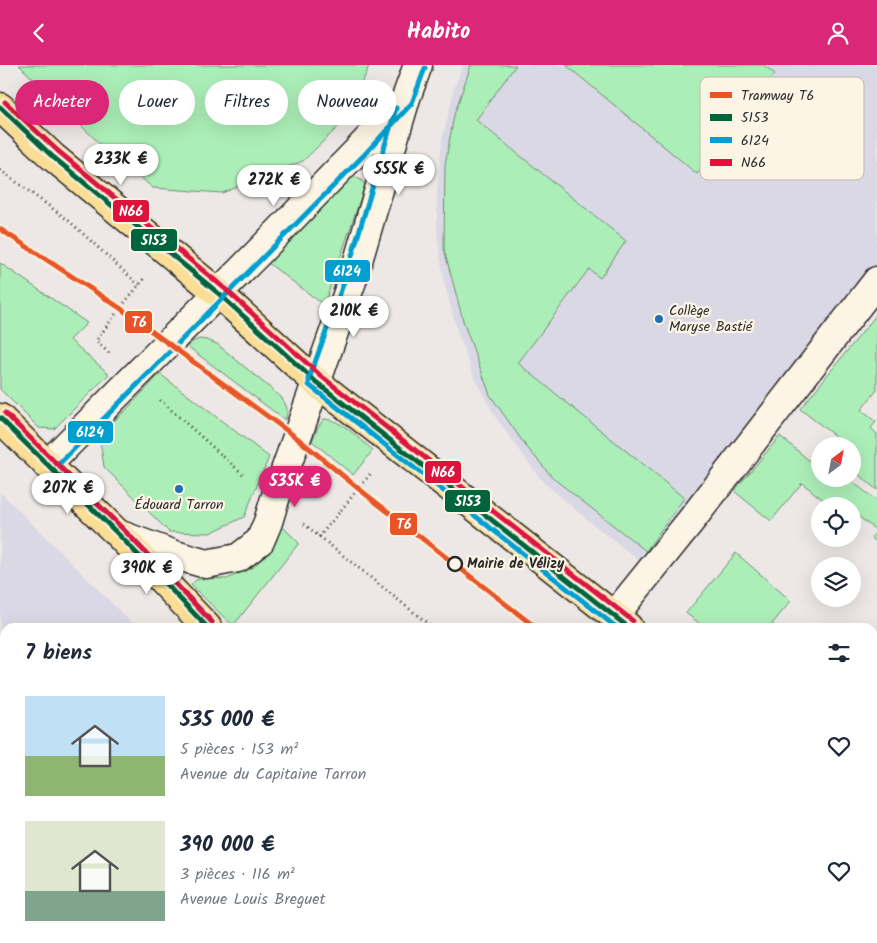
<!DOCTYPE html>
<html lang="fr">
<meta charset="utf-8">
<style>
:root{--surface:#fff;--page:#f6f6f7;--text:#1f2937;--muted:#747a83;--accent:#db2777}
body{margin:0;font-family:Kalam,sans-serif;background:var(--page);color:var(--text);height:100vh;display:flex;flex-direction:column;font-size:19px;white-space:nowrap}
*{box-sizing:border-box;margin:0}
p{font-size:16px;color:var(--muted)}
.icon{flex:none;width:28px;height:28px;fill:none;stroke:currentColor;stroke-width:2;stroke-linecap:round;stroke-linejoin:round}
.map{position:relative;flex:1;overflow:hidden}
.panel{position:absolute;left:0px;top:558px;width:878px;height:321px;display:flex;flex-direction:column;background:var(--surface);border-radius:15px 15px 0 0;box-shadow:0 5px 20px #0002}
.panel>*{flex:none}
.banner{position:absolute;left:15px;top:15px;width:500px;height:45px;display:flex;gap:10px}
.needle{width:32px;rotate:32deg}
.fabs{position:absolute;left:811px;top:372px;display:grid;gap:10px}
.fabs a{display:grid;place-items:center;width:50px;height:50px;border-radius:50%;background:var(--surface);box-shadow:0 5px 20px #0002;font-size:25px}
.price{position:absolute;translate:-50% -42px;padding:0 11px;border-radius:18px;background:#fff;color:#222;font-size:16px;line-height:32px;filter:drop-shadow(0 1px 2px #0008)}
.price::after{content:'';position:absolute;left:50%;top:30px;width:15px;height:11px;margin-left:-8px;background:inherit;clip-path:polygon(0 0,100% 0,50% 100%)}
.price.active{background:var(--accent);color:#fff}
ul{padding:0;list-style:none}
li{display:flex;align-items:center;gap:15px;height:125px;padding:0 25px}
li span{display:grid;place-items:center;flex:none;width:140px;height:100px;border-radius:0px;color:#555}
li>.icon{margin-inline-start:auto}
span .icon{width:60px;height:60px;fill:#fffc;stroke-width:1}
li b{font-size:21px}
h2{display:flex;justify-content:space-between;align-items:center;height:60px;padding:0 25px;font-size:21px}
.chip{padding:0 18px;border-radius:22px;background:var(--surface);box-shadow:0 5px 20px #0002;font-size:18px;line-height:45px}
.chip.active{background:var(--accent);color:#fff}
header{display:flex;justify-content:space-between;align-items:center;height:65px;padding:0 25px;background:var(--accent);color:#fff;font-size:22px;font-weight:700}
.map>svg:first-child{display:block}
.built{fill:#dbd8e5}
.green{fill:#aceeb8;stroke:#6c8c72}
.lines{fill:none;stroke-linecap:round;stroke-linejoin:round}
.minor-casing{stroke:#2b2b2b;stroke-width:31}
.major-casing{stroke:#2b2b2b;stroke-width:31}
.highway-casing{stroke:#2b2b2b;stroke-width:31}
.path{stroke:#2b2b2b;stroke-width:3;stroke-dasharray:1 4;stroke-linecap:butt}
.minor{stroke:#fcf5e5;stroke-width:28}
.major{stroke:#fbde96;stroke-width:28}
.highway{stroke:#fbde96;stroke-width:28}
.bus-1-casing{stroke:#fcf5e5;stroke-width:9}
.bus-2-casing{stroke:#fcf5e5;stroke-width:9}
.bus-3-casing{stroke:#fcf5e5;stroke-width:9}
.bus-1{stroke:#00643c;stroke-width:5}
.bus-2{stroke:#009fcf;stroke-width:5}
.bus-3{stroke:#dc143c;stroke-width:5}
.tram-1-casing{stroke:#fcf5e5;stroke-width:9}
.tram-1{stroke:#e85426;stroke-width:5}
.poi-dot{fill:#1f6fb2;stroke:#fcf5e5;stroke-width:2}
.stop-dot{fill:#fcf5e5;stroke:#2b2b2b;stroke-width:2.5}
.labels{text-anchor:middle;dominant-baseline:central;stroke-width:4.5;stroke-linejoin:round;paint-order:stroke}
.poi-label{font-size:14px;fill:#2b2b2b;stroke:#fcf5e5;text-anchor:start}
.stop-label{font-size:14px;font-weight:bold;fill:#2b2b2b;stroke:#fcf5e5;text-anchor:start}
.key{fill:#fcf5e5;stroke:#bdb8ad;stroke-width:1}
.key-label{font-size:14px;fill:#2b2b2b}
.line-badge{stroke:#fcf5e5;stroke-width:2}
.badge-label{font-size:14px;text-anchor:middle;font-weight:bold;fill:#fff}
</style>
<header><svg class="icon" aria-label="back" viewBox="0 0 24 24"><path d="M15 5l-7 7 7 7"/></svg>Habito<svg class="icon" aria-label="person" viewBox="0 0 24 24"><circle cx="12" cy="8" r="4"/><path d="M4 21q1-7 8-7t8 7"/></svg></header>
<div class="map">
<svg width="877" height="878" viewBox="0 0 877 878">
<rect width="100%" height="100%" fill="#ede8e5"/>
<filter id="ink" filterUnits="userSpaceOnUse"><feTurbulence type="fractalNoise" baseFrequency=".02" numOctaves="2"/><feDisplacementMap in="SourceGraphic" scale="10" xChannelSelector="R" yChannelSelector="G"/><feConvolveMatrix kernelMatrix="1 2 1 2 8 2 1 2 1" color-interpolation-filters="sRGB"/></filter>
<g filter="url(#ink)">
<path class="built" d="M 463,0 L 877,0 L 877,238 L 657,510 L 584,452 L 542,416 L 496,353 L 476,317 L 458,269 L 444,217 L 437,169 L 437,123 L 442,75 L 455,21 Z
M 0,427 L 136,562 L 5,562 L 5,602 L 0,598 Z
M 352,874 L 449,874 L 454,878 L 358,878 Z"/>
<path class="green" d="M 19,0 L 369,0 L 366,9 L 340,60 L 303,96 L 222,128 L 153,123 L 101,80 Z
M 471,0 L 516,0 L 476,55 L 626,176 L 600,213 L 589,204 L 518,298 L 684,433 L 646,486 L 554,414 L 525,380 L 490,330 L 464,259 L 444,184 L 445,100 L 454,50 Z
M 566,0 L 764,0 L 775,9 L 697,109 Z
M 355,112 L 361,115 L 365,120 L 324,240 L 268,198 L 343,120 L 350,114 Z
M 0,198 L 87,258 L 70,275 L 109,309 L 54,364 L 39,363 L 0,324 Z
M 877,249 L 877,325 L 861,345 L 876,357 L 871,363 L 877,369 L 877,425 L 853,405 L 852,381 L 836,381 L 840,375 L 800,344 Z
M 199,274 L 207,275 L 217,279 L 281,332 C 287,341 289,345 285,355 L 187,281 L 192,277 Z
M 160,309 L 269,392 L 244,452 L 210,468 L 169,467 L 104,402 L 99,369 L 126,345 Z
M 324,354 C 341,354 360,375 373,385 L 353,410 L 312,376 L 318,362 Z
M 780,371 L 817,402 L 820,400 L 820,414 L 849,414 L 877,436 L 877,477 L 871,473 L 877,466 L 854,448 L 853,450 L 852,441 L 831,441 L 802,418 L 771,456 L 734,426 Z
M 280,459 L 299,478 L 233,561 L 191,520 L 196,515 L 203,513 L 227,514 L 253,502 L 267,489 L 275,475 Z
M 736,488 L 791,536 L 772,559 L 776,562 L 704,562 L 686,548 Z
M 877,652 L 877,690 L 873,686 L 873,657 Z
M 873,780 L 877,784 L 877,819 L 873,816 Z
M 549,874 L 631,874 L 637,878 L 553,878 Z
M 638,874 L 823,874 L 829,878 L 643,878 Z"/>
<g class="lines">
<defs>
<path id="minor" d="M 47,400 L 260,186 L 359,84 L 402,38
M 118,469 L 175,490 L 206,499 L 238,493 L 260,476 L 268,457 L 274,437 L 352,216 L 406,33 L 418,0
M 614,551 L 693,453 L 877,216"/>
<path id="major" d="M 0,42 L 53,92 L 218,228 L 316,317 L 628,562
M 0,353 L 118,469 L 207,562
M 872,756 L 877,759
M 525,874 L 529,878"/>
<path id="highway" d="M 0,760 L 5,764
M 140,874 L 145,878"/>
</defs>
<use href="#minor" class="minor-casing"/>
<use href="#major" class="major-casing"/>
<use href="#highway" class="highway-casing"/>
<path class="path" d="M 0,105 L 68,155 L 139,220
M 109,288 L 96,276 L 120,243 L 145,213
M 160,335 L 245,411
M 304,459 L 432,562
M 319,472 L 372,407
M 858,874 L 863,878
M 345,878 L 348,874"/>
<use href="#minor" class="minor"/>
<use href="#major" class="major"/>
<use href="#highway" class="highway"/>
<defs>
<path id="bus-1" d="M 0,42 L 53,92 L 218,228 L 316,317 L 628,562
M 0,353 L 118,469 L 207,562"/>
<path id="bus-2" d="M 396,43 L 345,214 L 309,314 L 309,320 L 616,562
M 212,557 L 123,464 L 58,400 L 365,89 L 412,38 L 425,3"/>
<path id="bus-3" d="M 5,37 L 58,86 L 223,222 L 321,311 L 633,556
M 5,348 L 123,464 L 212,557"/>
</defs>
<use href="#bus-1" class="bus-1-casing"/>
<use href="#bus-2" class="bus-2-casing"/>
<use href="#bus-3" class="bus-3-casing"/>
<use href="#bus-1" class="bus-1"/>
<use href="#bus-2" class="bus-2"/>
<use href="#bus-3" class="bus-3"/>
<defs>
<path id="tram-1" d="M 0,164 L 120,243 L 297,373 L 359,424 L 535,562"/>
</defs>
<use href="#tram-1" class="tram-1-casing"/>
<use href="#tram-1" class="tram-1"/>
</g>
</g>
<g class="poi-dot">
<circle cx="659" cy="254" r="5"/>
<circle cx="179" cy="424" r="5"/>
</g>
<circle class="stop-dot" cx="455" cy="499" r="7"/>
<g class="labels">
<g class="poi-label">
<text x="669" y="246">Collège<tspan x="669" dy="16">Maryse Bastié</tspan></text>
<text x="179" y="440" text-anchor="middle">Édouard Tarron</text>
</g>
<g class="stop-label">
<text x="467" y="499">Mairie de Vélizy</text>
</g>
</g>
<rect x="700" y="12" width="164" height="103" rx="8" class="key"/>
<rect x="710" y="27" width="22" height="6" fill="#e85426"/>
<rect x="710" y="49" width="22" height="7" fill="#00643c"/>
<rect x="710" y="72" width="22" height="6" fill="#009fcf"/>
<rect x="710" y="94" width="22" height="7" fill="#dc143c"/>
<g class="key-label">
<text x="741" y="35">Tramway T6</text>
<text x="741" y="57">5153</text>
<text x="741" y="80">6124</text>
<text x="741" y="102">N66</text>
</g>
<g class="line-badge">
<rect x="112" y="134" width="38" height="24" rx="5" fill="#dc143c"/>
<rect x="130" y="163" width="48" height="24" rx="5" fill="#00643c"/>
<rect x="324" y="194" width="47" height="24" rx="5" fill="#009fcf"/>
<rect x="124" y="245" width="29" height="24" rx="5" fill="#e85426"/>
<rect x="67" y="355" width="47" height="24" rx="5" fill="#009fcf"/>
<rect x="424" y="395" width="38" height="24" rx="5" fill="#dc143c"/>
<rect x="444" y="424" width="47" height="24" rx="5" fill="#00643c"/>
<rect x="389" y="447" width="29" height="24" rx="5" fill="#e85426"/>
</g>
<g class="badge-label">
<text x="131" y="151">N66</text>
<text x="154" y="180">5153</text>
<text x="347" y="211">6124</text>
<text x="139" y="262">T6</text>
<text x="90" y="372">6124</text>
<text x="443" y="412">N66</text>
<text x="468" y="441">5153</text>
<text x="404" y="464">T6</text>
</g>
</svg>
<div class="fabs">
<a><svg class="needle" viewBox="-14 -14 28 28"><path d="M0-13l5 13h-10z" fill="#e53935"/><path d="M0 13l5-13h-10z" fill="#747a83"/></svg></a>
<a><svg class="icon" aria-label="locate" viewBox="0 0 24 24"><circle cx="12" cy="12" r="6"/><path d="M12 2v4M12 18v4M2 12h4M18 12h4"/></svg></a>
<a><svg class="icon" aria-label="layers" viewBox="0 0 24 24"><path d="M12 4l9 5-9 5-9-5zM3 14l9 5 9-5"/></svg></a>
</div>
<b class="price" style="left:121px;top:121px">233K €</b>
<b class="price" style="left:399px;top:131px">555K €</b>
<b class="price" style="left:274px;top:142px">272K €</b>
<b class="price" style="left:354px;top:273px">210K €</b>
<b class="price active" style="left:295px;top:443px">535K €</b>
<b class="price" style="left:68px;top:450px">207K €</b>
<b class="price" style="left:147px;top:530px">390K €</b>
<div class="banner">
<a class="chip active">Acheter</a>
<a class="chip">Louer</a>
<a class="chip">Filtres</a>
<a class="chip">Nouveau</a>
</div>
<section class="panel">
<h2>7 biens<svg class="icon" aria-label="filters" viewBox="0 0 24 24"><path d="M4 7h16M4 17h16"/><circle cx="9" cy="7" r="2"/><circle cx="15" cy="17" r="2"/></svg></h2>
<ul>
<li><span style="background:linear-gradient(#bfe0f5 60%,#8fb573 0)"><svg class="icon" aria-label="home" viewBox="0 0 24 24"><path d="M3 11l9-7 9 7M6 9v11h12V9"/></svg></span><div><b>535 000 €</b><p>5 pièces · 153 m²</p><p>Avenue du Capitaine Tarron</p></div><svg class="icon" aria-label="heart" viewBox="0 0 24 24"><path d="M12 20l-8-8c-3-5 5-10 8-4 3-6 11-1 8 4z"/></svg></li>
<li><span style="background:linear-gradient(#dfe7d0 70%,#7fa58c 0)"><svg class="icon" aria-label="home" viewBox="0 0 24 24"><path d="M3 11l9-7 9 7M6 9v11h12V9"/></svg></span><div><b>390 000 €</b><p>3 pièces · 116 m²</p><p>Avenue Louis Breguet</p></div><svg class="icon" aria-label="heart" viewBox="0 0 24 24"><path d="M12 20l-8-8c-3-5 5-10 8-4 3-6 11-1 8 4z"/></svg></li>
</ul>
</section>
</div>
